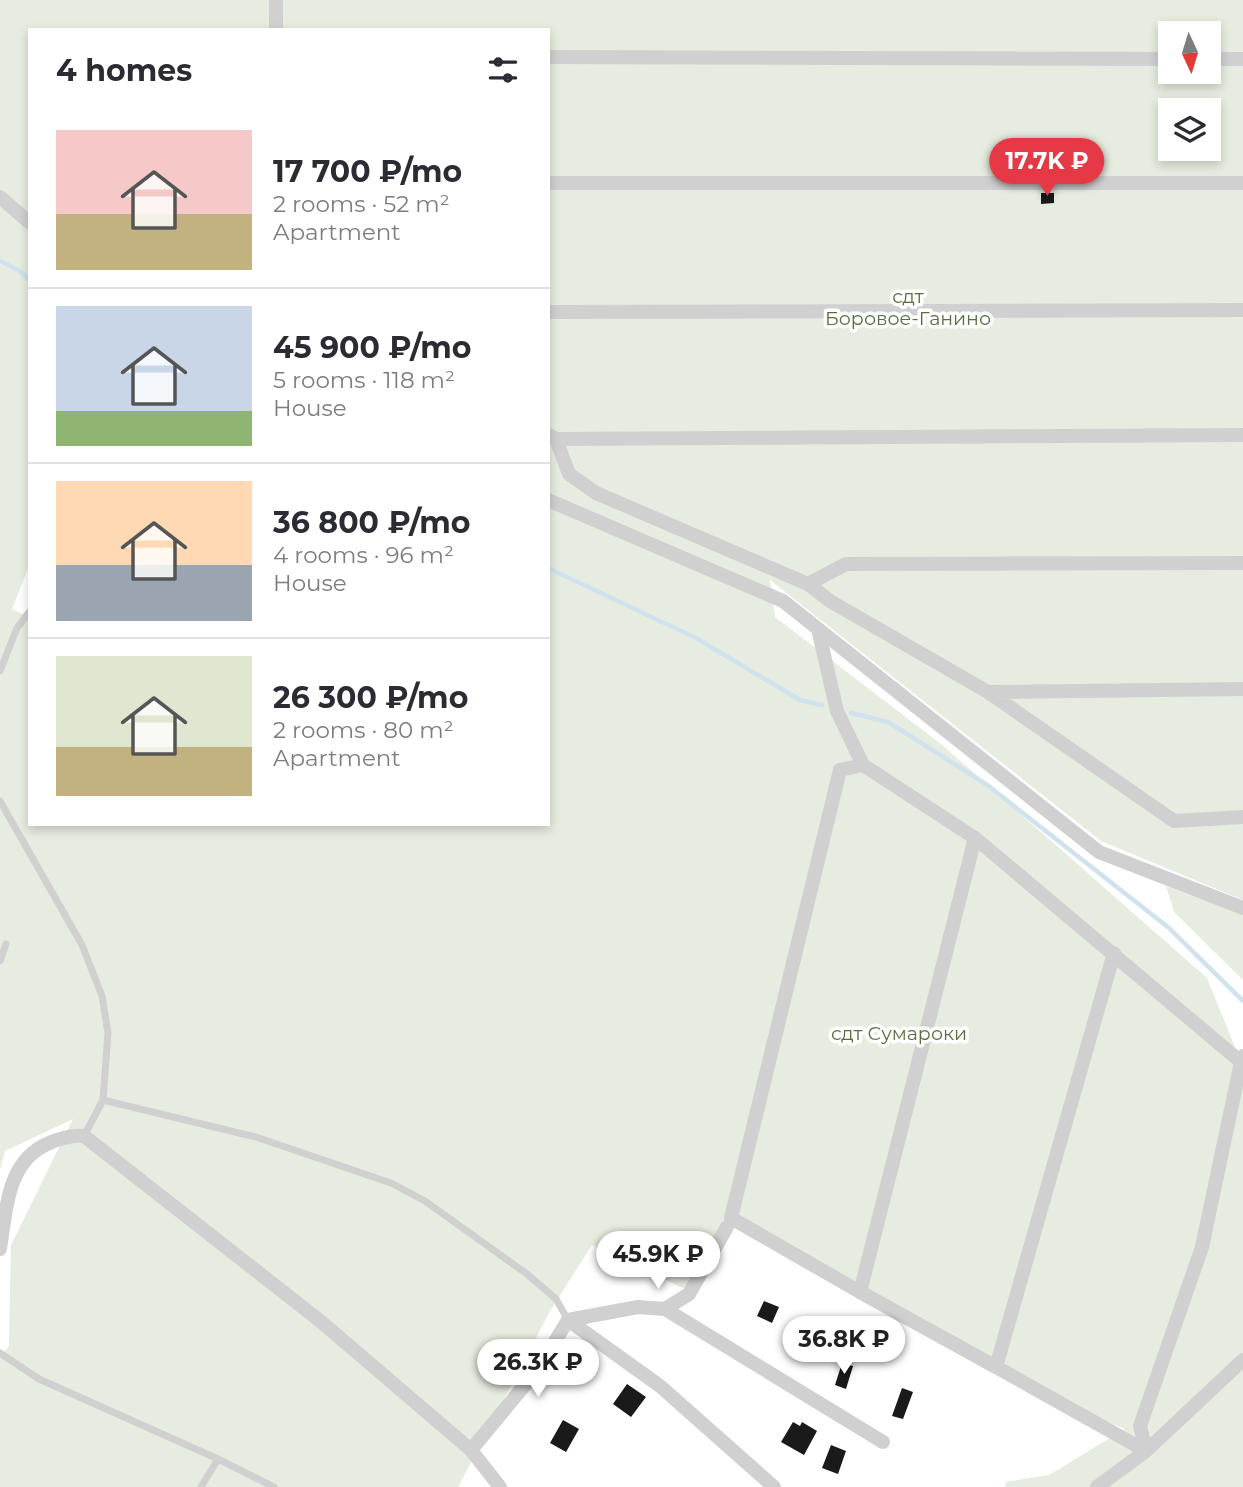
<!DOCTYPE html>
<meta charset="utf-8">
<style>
:root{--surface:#fff;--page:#f7f7f7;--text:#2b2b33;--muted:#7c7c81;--line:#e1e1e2;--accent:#e63946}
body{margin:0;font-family:Montserrat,sans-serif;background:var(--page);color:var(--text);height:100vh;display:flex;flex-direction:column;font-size:26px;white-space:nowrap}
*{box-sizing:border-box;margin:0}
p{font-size:23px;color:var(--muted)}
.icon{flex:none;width:38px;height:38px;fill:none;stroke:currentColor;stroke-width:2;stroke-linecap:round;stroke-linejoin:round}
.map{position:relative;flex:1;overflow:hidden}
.sheet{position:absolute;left:28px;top:28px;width:522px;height:798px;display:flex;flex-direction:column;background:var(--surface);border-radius:0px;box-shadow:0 4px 10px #0003}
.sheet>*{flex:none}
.needle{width:46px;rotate:176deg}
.tools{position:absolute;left:1158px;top:21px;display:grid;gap:14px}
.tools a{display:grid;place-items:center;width:63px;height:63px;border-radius:0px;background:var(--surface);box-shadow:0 4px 10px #0003;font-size:35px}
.price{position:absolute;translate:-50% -60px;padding:0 16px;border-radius:24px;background:#fff;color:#222;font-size:23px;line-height:46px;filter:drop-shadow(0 2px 4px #0008)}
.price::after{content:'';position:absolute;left:50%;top:42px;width:21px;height:16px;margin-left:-10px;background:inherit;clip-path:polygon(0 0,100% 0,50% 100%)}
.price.current{background:var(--accent);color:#fff}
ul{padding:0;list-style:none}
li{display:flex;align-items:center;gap:21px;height:175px;padding:0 28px}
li+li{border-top:2px solid var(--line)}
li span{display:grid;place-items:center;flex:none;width:196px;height:140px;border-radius:0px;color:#555}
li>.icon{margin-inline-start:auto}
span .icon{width:84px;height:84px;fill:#fffc;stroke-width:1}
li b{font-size:30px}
h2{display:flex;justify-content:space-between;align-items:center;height:84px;padding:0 28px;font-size:30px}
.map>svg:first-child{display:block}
.green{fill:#e6ecdf;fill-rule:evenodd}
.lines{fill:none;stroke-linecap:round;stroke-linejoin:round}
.stream{stroke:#cfe2ee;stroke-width:4.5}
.building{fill:#1a1a1a}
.service{stroke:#d0d0d0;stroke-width:7}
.minor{stroke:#d0d0d0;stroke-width:14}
.labels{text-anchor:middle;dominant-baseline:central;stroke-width:7;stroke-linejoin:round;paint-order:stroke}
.park-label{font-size:19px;fill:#56703f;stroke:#fff}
</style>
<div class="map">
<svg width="1243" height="1487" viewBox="0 0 1243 1487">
<rect width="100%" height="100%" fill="#fff"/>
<path class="green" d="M 0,0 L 1243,0 L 1243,900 L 1101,841 L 770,580 L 775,617 L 941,744 L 1207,978 L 1243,1067 L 1243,1487 L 1005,1487 L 1006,1482 L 1049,1475 L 1125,1429 L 1074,1409 L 731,1218 L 685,1289 L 592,1245 L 550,1311 L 458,1487 L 0,1487 L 0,1358 L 9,1346 L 11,1245 L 73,1119 L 5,1151 L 0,1170 ZM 30,30 L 548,30 L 548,824 L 30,824 L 30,618 L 12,609 L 30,563 ZM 1171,33 L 1209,33 L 1209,72 L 1171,72 ZM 1171,110 L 1209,110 L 1209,149 L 1171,149 Z
M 1166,886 L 1243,915 L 1243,980 L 1174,912 Z"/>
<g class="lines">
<path class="stream" d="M 0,261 L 20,271 L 30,281
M 548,568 L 696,638 L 800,700 L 822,705
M 851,713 L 888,722 L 986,784 L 1169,928 L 1243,1001"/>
</g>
<path class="building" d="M 1041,193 L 1054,193 L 1054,203 L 1041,204 Z
M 764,1301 L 779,1307 L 772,1323 L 757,1316 Z
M 842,1363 L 853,1366 L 846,1389 L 835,1385 Z
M 627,1384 L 646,1397 L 631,1417 L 613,1404 Z
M 902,1388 L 913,1392 L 903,1419 L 892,1416 Z
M 563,1420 L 579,1429 L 566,1452 L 550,1443 Z
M 793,1422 L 800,1426 L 802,1422 L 817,1431 L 804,1455 L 781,1442 Z
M 831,1445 L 846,1451 L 838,1474 L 822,1468 Z"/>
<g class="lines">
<path class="service" d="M 0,671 L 17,628 L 30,611
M 0,801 L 82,945 L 102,996 L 108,1033 L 103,1100 L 84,1136
M 0,961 L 6,944
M 103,1100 L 256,1137 L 391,1183 L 425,1201 L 527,1274 L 556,1299 L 568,1320
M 0,1353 L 39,1379 L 218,1459
M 201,1487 L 218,1459 L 274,1487"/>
<path class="minor" d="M 276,30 L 276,0
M 548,57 L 1171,59
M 1209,59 L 1243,59
M 548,183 L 1243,183
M 0,197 L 30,223
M 548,312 L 1243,310
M 549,435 L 556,439 L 1243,435
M 556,439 L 569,474 L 596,493 L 808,584 L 830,601 L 988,692 L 1174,821 L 1243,817
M 548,500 L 783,601 L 1099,852 L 1243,908
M 808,584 L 846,564 L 1243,563
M 818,629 L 837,711 L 863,765 L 975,838 L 1241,1062 L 1243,1056
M 989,692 L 1243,689
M 975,838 L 860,1292 L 996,1367
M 1114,953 L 996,1367 L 1146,1451 L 1140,1426 L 1202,1247 L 1241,1062
M 0,1249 C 6,1210 7,1162 47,1144 C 60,1138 71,1135 84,1136 L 319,1320 L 471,1450 L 500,1487
M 860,1292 L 731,1218 L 840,770 L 863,765
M 665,1309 L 883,1442
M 568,1320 L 660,1386 L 774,1487
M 471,1450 L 539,1368 L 568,1320 L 638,1307 L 665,1309 L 689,1294 L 727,1227
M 1097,1487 L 1146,1451 L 1243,1360"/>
</g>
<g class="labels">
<g class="park-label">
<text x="908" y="296">сдт<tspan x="908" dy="22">Боровое-Ганино</tspan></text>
<text x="899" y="1033">сдт Сумароки</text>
</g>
</g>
</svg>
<div class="tools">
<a><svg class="needle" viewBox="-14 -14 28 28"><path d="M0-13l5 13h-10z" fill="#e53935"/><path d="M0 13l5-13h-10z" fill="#7c7c81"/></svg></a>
<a><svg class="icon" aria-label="layers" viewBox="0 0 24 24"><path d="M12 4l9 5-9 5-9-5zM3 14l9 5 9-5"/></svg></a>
</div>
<b class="price current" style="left:1047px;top:198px">17.7K ₽</b>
<b class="price" style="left:658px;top:1291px">45.9K ₽</b>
<b class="price" style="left:844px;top:1376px">36.8K ₽</b>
<b class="price" style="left:538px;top:1399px">26.3K ₽</b>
<section class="sheet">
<h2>4 homes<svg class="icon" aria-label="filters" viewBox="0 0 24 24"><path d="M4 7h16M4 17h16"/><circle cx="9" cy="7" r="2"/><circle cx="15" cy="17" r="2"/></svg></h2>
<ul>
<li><span style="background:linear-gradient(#f6c9c9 60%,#c2b280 0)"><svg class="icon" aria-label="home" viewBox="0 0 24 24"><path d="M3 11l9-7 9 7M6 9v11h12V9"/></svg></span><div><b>17 700 ₽/mo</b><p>2 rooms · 52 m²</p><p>Apartment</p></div></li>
<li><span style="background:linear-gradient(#c9d6e8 75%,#8fb573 0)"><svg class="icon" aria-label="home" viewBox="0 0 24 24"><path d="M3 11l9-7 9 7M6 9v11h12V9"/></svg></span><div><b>45 900 ₽/mo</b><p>5 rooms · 118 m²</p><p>House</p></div></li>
<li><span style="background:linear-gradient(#ffd9b3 60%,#9aa5b1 0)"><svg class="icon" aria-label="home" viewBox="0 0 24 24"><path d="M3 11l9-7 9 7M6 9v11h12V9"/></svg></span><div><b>36 800 ₽/mo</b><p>4 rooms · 96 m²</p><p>House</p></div></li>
<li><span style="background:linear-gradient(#dfe7d0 65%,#c2b280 0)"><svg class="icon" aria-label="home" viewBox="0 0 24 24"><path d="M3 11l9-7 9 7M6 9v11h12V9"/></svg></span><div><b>26 300 ₽/mo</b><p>2 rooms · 80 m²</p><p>Apartment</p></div></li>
</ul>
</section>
</div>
